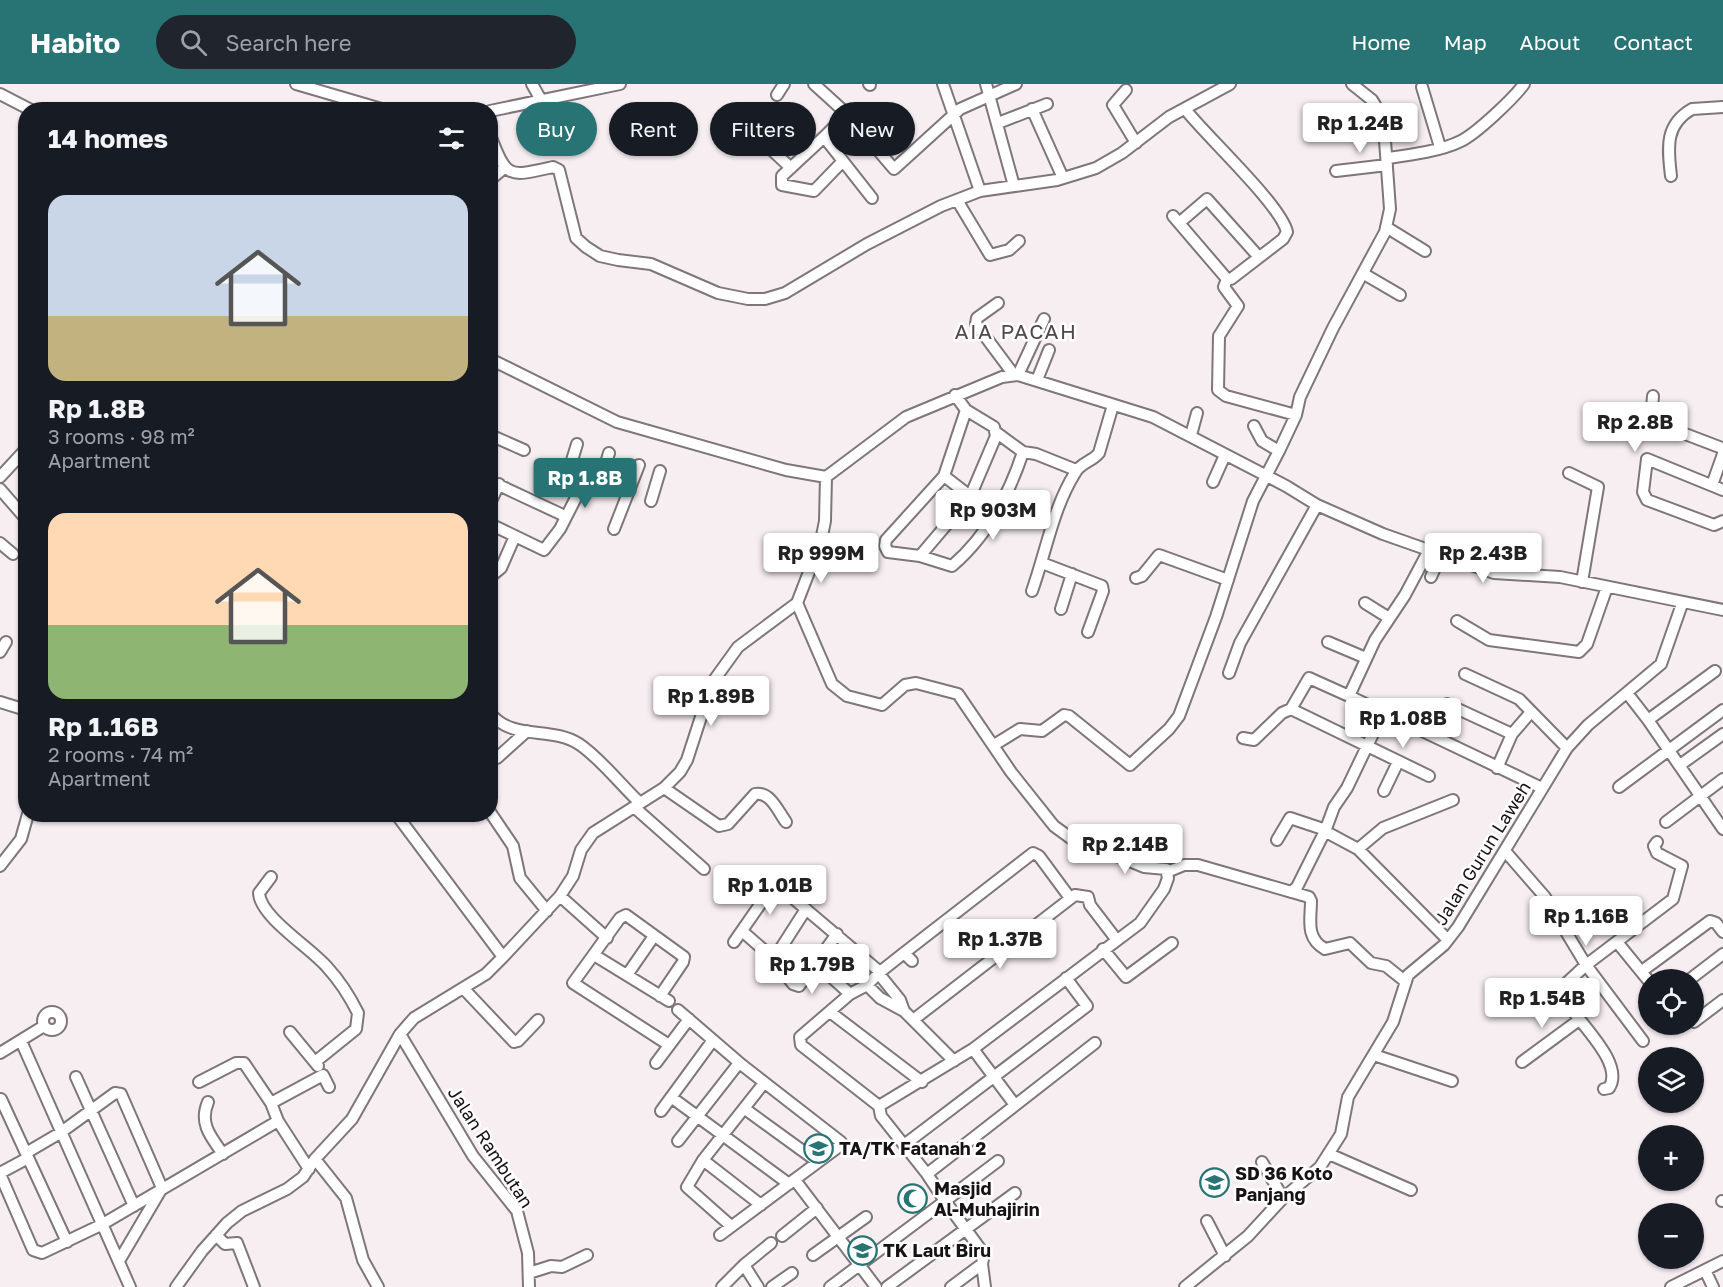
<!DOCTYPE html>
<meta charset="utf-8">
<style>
:root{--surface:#171b24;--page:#20242c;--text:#f1f3f6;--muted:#9ea1a6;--accent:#287374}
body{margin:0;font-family:"Golos Text",sans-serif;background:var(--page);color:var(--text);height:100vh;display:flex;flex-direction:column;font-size:22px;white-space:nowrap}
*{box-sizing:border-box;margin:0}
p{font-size:20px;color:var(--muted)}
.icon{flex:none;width:33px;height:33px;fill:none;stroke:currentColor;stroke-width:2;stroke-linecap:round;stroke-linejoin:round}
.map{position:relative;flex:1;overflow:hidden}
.panel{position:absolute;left:18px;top:18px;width:480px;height:720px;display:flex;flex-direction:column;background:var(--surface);border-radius:24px;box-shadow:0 2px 4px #0004}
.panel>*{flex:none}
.top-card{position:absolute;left:516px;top:18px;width:570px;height:54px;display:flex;gap:12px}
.tools{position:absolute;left:1638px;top:885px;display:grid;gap:12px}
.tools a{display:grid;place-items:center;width:66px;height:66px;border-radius:50%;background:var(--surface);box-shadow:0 2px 4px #0004;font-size:30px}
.price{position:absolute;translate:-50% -51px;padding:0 14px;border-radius:6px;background:#fff;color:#222;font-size:20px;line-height:39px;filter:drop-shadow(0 2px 3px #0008)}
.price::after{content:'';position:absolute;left:50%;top:36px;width:18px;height:14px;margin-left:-9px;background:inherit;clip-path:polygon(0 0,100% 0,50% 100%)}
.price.current{background:var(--accent);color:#fff}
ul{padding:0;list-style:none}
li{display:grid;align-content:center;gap:12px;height:318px;padding:0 30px}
li span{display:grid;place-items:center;height:186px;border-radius:18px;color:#555}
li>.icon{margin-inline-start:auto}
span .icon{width:108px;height:108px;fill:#fffc;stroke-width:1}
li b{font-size:26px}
h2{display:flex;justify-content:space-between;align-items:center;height:72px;padding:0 30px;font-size:26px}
.tag{padding:0 21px;border-radius:27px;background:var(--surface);box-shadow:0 2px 4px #0004;font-size:21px;line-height:54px}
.tag.current{background:var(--accent);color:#fff}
header{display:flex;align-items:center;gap:36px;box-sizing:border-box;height:84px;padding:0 30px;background:var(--accent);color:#fff}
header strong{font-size:28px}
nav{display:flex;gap:33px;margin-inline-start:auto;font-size:21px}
.search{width:420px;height:54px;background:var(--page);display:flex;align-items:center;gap:15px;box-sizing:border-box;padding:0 21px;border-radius:33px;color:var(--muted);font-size:22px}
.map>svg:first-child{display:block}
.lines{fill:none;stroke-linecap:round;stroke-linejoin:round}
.minor-casing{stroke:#7e767a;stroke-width:14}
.minor{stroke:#fff;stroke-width:10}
.labels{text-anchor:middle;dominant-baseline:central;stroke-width:5;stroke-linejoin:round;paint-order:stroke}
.street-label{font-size:18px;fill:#171315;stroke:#fefefe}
.poi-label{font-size:18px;font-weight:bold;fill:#171315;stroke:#fefefe;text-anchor:start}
.quarter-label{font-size:21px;letter-spacing:1.5px;fill:#51494d;stroke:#fefefe}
</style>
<header>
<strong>Habito</strong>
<div class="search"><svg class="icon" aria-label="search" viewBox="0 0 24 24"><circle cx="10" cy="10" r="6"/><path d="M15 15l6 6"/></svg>Search here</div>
<nav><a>Home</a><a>Map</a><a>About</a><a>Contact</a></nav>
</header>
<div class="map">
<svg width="1723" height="1203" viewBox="0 0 1723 1203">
<rect width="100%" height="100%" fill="#f7eef2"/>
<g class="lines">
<defs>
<path id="minor" d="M 296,0 L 385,26
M 532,0 L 541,16
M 814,0 L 847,30
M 869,0 L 870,1
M 943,0 L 980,107
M 986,0 L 1014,102
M 1422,3 L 1440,63
M 1126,6 L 1113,21 L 1136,59
M 0,10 L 31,26
M 777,11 L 784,0
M 1032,25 L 1063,94
M 490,27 L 620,0
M 998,39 L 1047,20
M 490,51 C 507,95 508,93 553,83 L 559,86 L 576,154 L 586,163 L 600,172 L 618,176 L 651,180 L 718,209 L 748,215 L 765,215 L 785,209 L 867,160 L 941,122 L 980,107 L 1057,96 L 1096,84 L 1122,69 L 1169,33 L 1230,0
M 824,53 L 782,92 L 782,101 L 814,107 L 843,77
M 761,56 L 791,84
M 1388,74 C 1410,71 1441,67 1461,57 C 1477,49 1514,14 1524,0
M 1336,87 L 1387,81
M 1671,92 C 1668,65 1664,41 1692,25 L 1723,23
M 490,96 L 503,85
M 872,114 L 824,53 L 847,30 L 894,85 L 960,25 L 1016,0
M 957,116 L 990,171 L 1009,166 L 1019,157
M 1173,132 L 1227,195 L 1231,195 L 1283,155 L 1287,148 C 1281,121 1206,52 1185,25
M 1179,139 L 1207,115 L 1258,172
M 1386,143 L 1425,167
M 1364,190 L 1400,211
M 1227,195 L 1224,203 L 1238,222 L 1219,252 L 1218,306 L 1226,312 L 1296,331
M 998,219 L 977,234 L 976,240 L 1014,291
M 490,275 L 617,338 L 786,386 L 826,393 L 906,333 L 1002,293 L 1018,291 L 1153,333 L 1286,402 L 1317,421 L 1383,450 L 1494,489 L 1560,493 L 1723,526
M 1018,291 L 1044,235
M 1037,296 L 1049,266
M 1653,312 L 1651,337 L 1722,364 L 1723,367
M 966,326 L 944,392 L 996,432
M 1626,329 L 1651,337
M 1254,342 L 1262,357 L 1279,367
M 997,349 L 1023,368 L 1036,370 L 1076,386
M 490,351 L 524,366
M 1191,351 L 1197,329
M 569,386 L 577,360
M 1569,389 L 1598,403 L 1582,498
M 944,392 L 886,456 L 885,462 L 888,468 L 920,472 L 952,482 C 987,452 1009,411 1023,368
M 0,393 L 26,365
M 490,397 L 565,432
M 1213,398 L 1225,371
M 600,399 L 609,369
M 1712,401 L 1723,370
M 0,405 L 26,435
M 1723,406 L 1647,375 L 1643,408 L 1647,416 L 1714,441 L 1723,437
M 651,417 L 660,387
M 490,419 L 499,400
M 490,440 L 544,466 L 560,445 L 586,394
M 614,445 L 639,381
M 0,459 L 13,470
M 1429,466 L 1405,511 L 1375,556 L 1349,612 L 1542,704
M 920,472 L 970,413 L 996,352 L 994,343 L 966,326 L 955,311
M 1042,479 L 1102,502 L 1103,507 L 1088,548
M 490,493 L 501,484 L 515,452
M 1431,493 L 1441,470
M 1136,494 L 1142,492 L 1159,471 L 1228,496
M 1032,507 C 1046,468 1053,424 1075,389 C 1081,378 1092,378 1099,369 L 1113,321
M 797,519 L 832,600 L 847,612 L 882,621 L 905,601 L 916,599 L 958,610 L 1011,688 L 1054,742 L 1080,761 L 1120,773 L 1144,783 L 1166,785 L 1168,794 L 1164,805 L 1140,839 L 973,965 L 879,1022
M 1365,519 L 1389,534
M 1061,525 L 1072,490
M 1457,537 L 1489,556 L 1579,568 L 1587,560 L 1607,503
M 1328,558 L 1366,574
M 0,568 L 6,558
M 1229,589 L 1240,559 L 1317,421
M 1465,590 L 1519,615 L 1567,664
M 1627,609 L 1648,636 L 1723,745
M 0,618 L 26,626
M 1447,620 L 1512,650
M 1291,625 L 1309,594 L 1349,612
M 490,629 C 512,657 551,642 579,660 C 600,674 621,701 639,718
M 1648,636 L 1715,587
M 1243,654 L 1254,656 L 1282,629 L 1291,625 L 1429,692
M 994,661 L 1020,645 L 1042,647 L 1064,631 L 1069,632 L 1130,681 L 1169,645 L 1179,632 L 1216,533 L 1253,417 L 1279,367 L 1296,331 L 1300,313 L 1333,244 L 1385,148 L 1390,125 L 1384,43 L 1380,29 L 1372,16 L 1352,0
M 497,674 L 527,647
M 1680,681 L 1723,650
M 1497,684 L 1512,650 L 1531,628
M 1619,703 L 1723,626
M 664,704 L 719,742 L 728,740 L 755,710 C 770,707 778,727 786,738
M 1384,707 L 1398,678
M 634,723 L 704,785
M 490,728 L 513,762 L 520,794 L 547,827
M 299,730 L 304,730
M 396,730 L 503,873
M 1666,738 L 1723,695
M 1324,750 L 1334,723 L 1347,704 L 1383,629
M 1277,756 L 1290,734 L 1326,746
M 1358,765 L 1383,744 L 1453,716
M 1505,767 L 1545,813 L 1586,881 L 1643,957
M 0,782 L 21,755 L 28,730
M 1167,788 L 1184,781 L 1198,781 L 1309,813 L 1311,817 C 1311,835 1305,854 1325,865 L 1350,859 L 1371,879 L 1386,882 L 1406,898
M 271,793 L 259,809 C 260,833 311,864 327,883 C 339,896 350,913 358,929 L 356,945 L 315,978
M 775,799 L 880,888 L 867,901 L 850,910 L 800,953 L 801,961 L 879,1022 L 881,1032 L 927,1090 L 945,1117 L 830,1203
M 1291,808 L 1297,803 L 1322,753 L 1324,750 L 1330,750 L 1358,765 L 1448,856
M 560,812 L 607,854
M 742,847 L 774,875 L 806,825
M 734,858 L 775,799 L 786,789
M 1617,858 L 1648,896
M 1103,865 L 1126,893 L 1172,859
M 904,869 L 1033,769 L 1039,772 L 1070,814
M 594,871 L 669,917
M 774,875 L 793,900 L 799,902 L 837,850
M 817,880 L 850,910
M 1642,887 L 1710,837 L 1716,839 L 1723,848
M 880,888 L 904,869 L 912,877
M 879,890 L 900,916 L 904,927 L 954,977
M 627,891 L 654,852
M 1689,896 L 1723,870
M 867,901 L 880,914 L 904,927
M 463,904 L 514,958 L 518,957 L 538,936
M 660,912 L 683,878 L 684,873 L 626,831 L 620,834 L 573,899 L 669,961
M 1548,912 L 1559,906
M 678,926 L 742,981 L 841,1058 L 841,1061 L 720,1151
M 830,928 L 922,998
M43 937a9 9 0 1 1 18 0a9 9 0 1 1-18 0Z
M 913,936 L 1075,811 L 1088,813 L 1090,821 L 1116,855
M 1694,938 L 1723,916
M 290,948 L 318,982
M 400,950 L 473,1072 L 517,1127 L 528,1169 L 529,1203
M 21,957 L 130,1203
M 973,965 L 1015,1021
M 0,969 L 44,942
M 1374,971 L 1452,997
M 1522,978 L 1579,936
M 656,979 L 689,935
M 76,993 L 134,1122
M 199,998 L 236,979 L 244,979 L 271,1019 L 278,1037 L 309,1085
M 1604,1005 L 1609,1004 C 1627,977 1569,931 1559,906 L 1586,881 L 1673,815 L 1682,782 L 1657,769 L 1654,762 L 1657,758
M 671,1013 L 789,1100
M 1,1015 L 67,1158
M 208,1018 C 199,1039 210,1052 223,1070
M 271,1019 L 323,991 L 329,1003
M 745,1025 L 818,1078
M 661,1027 L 713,956
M 678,1057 L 739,979
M 904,1061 L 1087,922 L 1066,894
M 26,1069 L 60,1049 L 115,1009 L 121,1010 L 162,1104 L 119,1177
M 1329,1070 L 1411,1106
M 315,1075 L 346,1114 L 363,1176 L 378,1203
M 703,1076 L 761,1121
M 1262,1078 L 1283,1114
M 0,1089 L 28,1074
M 0,1090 L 33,1166 L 42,1169 L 101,1141 L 278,1037
M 927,1090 L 1095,959
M 795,1096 L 876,1203
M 1722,1117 L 1723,1117
M 1207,1137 L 1225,1172
M 731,1142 L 687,1103 L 703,1076 L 764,999
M 216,1151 L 225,1160 L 237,1159 L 254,1203
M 782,1152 L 817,1124
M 813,1171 L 866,1133
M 529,1189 L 551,1182 L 562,1183 L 587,1171
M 176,1203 L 202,1167 L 227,1139 L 242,1127 L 287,1105 L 303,1093 L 315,1075 L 352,1035 L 400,950 L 414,934 L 486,890 L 503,873 L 560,812 L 573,792 L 581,766 L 593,749 L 664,704 L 680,688 L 687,676 L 712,599 L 738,563 L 797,519 L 821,457 L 825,437 L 826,393
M 722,1203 L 744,1181
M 758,1203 L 744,1181 L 771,1159
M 772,1203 L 792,1189
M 887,1203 L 1015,1109
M 951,1203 L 982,1180
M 985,1203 L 982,1180 L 984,1170 L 945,1117 L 998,1077
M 1185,1203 L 1248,1152 L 1283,1114 L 1320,1083 L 1341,1050 L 1348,1013 L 1393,938 L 1408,891 L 1444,861 L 1458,843 L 1567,664 L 1588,641 L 1661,580 L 1682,520
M 1671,1203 L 1705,1186
M 1713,1203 L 1705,1186 L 1723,1177"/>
</defs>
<use href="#minor" class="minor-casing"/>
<use href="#minor" class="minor"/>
</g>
<defs>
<symbol id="school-ring" viewBox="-11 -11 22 22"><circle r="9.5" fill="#fefefe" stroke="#287374" stroke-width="1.5"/><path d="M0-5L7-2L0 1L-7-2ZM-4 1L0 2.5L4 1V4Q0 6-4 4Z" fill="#287374"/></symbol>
<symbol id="mosque-ring" viewBox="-11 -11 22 22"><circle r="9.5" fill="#fefefe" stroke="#287374" stroke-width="1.5"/><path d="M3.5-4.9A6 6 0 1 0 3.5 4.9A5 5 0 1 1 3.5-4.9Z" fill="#287374"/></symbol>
</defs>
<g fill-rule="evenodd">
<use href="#school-ring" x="802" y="1048" width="33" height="33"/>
<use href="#school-ring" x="1198" y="1082" width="33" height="33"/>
<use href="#mosque-ring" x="896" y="1098" width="33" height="33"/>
<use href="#school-ring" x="846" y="1150" width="33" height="33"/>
</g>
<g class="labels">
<g class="street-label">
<text transform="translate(1482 769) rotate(-58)">Jalan Gurun Laweh</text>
<text transform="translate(491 1063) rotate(57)">Jalan Rambutan</text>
</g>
<g class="poi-label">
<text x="839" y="1064">TA/TK Fatanah 2</text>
<text x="1235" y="1089">SD 36 Koto<tspan x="1235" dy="21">Panjang</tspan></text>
<text x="934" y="1104">Masjid<tspan x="934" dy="21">Al-Muhajirin</tspan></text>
<text x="883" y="1166">TK Laut Biru</text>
</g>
<g class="quarter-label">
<text x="1016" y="247">AIA PACAH</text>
</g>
</g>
</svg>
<div class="tools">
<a><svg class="icon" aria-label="locate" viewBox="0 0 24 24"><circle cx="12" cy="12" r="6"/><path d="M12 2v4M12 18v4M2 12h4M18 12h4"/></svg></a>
<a><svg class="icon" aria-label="layers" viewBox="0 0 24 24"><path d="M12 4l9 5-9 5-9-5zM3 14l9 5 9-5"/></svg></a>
<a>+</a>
<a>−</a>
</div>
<b class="price" style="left:1360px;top:70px">Rp 1.24B</b>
<b class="price" style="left:1635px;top:369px">Rp 2.8B</b>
<b class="price current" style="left:585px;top:425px">Rp 1.8B</b>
<b class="price" style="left:993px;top:457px">Rp 903M</b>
<b class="price" style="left:821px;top:500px">Rp 999M</b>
<b class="price" style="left:1483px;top:500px">Rp 2.43B</b>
<b class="price" style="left:711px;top:643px">Rp 1.89B</b>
<b class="price" style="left:1403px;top:665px">Rp 1.08B</b>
<b class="price" style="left:1125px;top:791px">Rp 2.14B</b>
<b class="price" style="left:770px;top:832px">Rp 1.01B</b>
<b class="price" style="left:1586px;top:863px">Rp 1.16B</b>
<b class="price" style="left:1000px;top:886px">Rp 1.37B</b>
<b class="price" style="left:812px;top:911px">Rp 1.79B</b>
<b class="price" style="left:1542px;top:945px">Rp 1.54B</b>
<div class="top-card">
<a class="tag current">Buy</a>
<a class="tag">Rent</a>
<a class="tag">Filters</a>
<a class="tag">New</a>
</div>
<section class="panel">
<h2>14 homes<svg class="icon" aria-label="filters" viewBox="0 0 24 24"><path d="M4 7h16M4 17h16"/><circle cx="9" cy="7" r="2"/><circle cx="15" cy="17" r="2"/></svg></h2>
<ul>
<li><span style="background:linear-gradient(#c9d6e8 65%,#c2b280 0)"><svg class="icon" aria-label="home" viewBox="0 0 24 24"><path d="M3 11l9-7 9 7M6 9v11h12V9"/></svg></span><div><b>Rp 1.8B</b><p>3 rooms · 98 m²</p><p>Apartment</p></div></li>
<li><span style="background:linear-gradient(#ffd9b3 60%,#8fb573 0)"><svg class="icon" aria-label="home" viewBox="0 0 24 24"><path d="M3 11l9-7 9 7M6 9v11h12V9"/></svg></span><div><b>Rp 1.16B</b><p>2 rooms · 74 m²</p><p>Apartment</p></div></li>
</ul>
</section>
</div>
